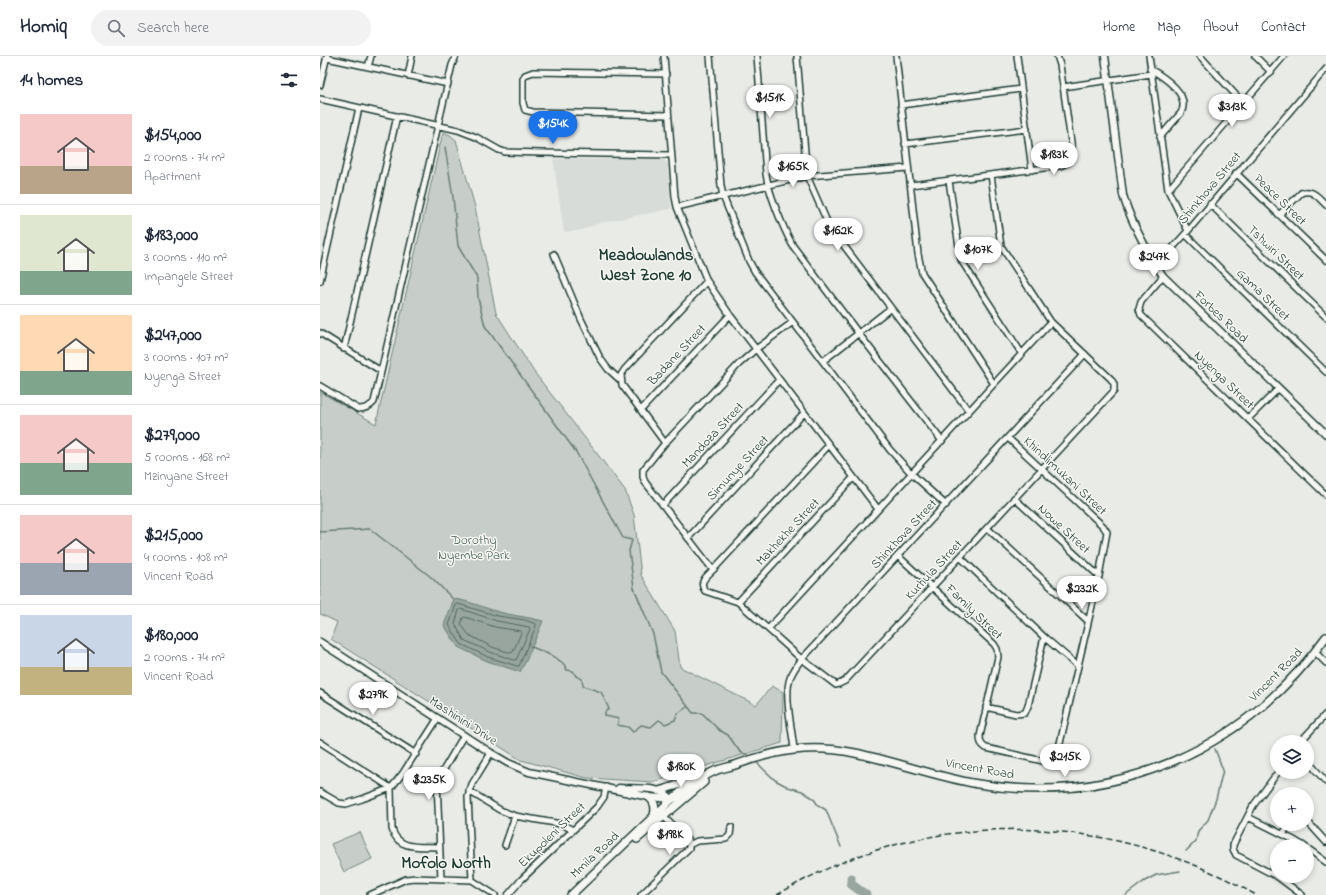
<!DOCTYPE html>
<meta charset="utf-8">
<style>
:root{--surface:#fff;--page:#f2f2f3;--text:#1f2937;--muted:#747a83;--line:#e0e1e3;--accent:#1a73e8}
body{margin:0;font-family:"Indie Flower",sans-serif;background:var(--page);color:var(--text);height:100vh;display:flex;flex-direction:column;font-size:15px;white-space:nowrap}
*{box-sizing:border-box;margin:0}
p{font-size:13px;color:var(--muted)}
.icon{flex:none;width:22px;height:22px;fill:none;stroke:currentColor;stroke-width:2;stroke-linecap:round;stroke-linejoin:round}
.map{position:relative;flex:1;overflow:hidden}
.details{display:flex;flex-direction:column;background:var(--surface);width:320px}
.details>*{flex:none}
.buttons{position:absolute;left:950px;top:679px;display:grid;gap:8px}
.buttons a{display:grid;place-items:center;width:44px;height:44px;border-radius:50%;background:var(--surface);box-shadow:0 2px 6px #0003;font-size:20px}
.price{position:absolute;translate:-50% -34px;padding:0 9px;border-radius:14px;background:#fff;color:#222;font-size:13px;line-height:26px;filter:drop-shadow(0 1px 2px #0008)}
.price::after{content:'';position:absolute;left:50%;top:24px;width:12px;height:9px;margin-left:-6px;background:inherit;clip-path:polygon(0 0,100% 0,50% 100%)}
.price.selected{background:var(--accent);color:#fff}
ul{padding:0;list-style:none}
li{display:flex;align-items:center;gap:12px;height:100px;padding:0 20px}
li+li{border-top:1px solid var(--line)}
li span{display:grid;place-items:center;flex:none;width:112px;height:80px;border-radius:0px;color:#555}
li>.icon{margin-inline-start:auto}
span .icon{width:48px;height:48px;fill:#fffc;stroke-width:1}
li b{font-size:17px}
h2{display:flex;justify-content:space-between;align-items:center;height:48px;padding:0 20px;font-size:17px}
header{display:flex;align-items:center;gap:24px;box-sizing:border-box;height:56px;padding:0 20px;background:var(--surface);border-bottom:1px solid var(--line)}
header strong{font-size:19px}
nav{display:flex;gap:22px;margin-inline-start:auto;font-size:14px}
.search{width:280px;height:36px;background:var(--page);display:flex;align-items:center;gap:10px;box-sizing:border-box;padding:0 14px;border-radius:22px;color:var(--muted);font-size:15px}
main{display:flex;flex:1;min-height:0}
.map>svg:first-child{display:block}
.built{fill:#d8dcd8}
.green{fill:#c7cec9;stroke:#73867e}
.water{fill:#99a6a0;stroke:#687c75}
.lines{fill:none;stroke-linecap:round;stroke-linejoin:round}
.shore{stroke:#50675f;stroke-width:1}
.stream{stroke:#687c75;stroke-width:1.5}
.river{stroke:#99a6a0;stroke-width:9}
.minor-casing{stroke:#1f3d34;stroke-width:8}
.tertiary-casing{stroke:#1f3d34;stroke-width:9}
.secondary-casing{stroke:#1f3d34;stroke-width:10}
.minor{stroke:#f6f6f2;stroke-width:5}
.tertiary{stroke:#f6f6f2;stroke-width:6}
.secondary{stroke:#f6f6f2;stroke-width:7}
.rail{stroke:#1f3d34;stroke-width:1.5;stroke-dasharray:6 3;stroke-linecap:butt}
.labels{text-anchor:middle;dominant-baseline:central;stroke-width:3;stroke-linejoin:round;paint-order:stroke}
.street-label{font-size:13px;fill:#1f3d34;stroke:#f6f6f2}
.park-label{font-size:13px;fill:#415a52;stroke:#f6f6f2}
.district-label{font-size:17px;font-weight:bold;fill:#1f3d34;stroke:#f6f6f2}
</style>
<header>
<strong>Homiq</strong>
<div class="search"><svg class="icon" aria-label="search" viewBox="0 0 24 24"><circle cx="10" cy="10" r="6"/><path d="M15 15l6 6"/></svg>Search here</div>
<nav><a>Home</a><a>Map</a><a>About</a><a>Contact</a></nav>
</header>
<main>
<section class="details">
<h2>14 homes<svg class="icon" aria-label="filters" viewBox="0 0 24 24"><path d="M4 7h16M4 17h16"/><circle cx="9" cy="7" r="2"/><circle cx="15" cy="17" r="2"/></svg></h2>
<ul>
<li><span style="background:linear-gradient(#f6c9c9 65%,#b9a48a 0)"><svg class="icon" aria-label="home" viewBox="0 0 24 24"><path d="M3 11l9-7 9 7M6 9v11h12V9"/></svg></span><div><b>$154,000</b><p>2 rooms · 74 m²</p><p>Apartment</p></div></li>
<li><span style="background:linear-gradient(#dfe7d0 70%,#7fa58c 0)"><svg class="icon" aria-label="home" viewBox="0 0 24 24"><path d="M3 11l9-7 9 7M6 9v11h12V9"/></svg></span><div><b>$183,000</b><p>3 rooms · 110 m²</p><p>Impangele Street</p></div></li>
<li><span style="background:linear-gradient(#ffd9b3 70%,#7fa58c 0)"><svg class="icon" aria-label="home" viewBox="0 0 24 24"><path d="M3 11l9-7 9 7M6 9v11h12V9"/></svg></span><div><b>$247,000</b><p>3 rooms · 107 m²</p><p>Nyenga Street</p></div></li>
<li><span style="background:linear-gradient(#f6c9c9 60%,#7fa58c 0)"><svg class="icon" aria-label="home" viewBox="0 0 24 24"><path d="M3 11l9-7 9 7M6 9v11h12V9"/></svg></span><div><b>$279,000</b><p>5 rooms · 168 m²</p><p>Mzinyane Street</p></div></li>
<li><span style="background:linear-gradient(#f6c9c9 60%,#9aa5b1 0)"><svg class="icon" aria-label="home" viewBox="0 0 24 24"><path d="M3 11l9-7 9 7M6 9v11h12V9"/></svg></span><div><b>$215,000</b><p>4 rooms · 108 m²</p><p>Vincent Road</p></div></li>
<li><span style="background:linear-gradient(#c9d6e8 65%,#c2b280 0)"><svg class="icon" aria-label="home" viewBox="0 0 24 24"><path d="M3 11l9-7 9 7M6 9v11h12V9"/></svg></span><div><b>$180,000</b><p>2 rooms · 74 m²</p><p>Vincent Road</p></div></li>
</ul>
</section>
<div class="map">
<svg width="1006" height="839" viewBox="0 0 1006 839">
<rect width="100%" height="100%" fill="#e9ebe7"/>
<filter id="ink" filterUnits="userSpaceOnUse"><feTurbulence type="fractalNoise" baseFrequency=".025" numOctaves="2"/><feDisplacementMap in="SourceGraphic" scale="8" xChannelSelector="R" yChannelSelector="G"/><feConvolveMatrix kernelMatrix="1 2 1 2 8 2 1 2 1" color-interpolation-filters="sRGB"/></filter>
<g filter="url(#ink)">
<path class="built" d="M 233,103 L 344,103 L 348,109 L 351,153 L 279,167 L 262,174 L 244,176 Z"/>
<path class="green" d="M 123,76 L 130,79 L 136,84 L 155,151 L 176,257 L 214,316 L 305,434 L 314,459 L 321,519 L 355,575 L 360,611 L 436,649 L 452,630 L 463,636 L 462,687 L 333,726 L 267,722 L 201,704 L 11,583 L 17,566 L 0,558 L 0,336 L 56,368 Z
M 40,776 L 52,803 L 24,816 L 11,788 Z"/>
<path class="water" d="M 134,543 C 150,545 164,552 179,556 C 194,560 208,561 223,565 L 206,605 L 200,616 L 167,605 L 138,591 L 124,569 Z"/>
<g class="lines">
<path class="shore" d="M 138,548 L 178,560 L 205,564 L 216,568 L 216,570 L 199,610 L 197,610 L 168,601 L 141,588 L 129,569 L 136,549 Z
M 141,553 L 177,565 L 209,571 L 210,573 L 196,604 L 194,604 L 170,596 L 144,584 L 135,568 L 139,554 Z
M 145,561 L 175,571 L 201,575 L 201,577 L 193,596 L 191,597 L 172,591 L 149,579 L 141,568 L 143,562 Z"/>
<path class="stream" d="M 125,91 L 133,141 L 138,190 L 157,222 L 158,242 L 165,270 L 256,396 L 303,482 L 312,484 L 309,495 L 314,532 L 333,578 L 341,616 L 373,657 L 382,657 L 399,674 L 408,679 L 420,696 L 430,700
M 0,476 L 50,473 L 111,521 L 134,544
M 210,590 C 220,595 245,603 247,614 L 253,615 L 256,620 L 262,623 L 263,630 L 281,636 L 289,653 L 285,656 L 285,660 L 299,663 L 297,669 L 308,671 L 313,676 L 321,669 L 331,671 L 339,664 L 345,668 L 355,664 L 357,658 L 367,651
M 436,706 L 455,724 L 468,731 L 482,735 L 493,742 L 498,749 L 506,754 L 521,791
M 866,795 L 876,785 L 878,775 L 888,764 L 896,743 L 903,714 L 895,693
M 806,839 L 823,826 L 836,819 L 860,815"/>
<path class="river" d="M 531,822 L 531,828 L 546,839"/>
<defs>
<path id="minor" d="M 344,0 L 355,141 L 357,151 L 387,225 L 410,259 L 558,453
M 390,0 L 401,130 L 403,140 L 429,205 L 435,216 L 570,394 L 592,418 L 626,449
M 437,0 L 446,118 C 449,138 463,172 473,190 L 539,278 L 622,385
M 477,0 L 487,120 L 509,170 L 649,355
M 576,0 L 598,198 L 602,217 L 674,328
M 697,0 L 712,114
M 829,0 L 848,134 L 868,175
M 880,0 L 923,47
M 935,0 L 951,16
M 7,2 L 128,28
M 48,11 L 51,0
M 830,13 C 844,21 871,38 861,57 L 840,81
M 346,18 L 213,16 L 205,19 L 203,23 L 203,47 L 205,54 L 213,56 L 348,59
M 88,20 L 92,0
M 0,29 L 7,0
M 743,31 L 831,18
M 0,43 L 138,74 L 156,81 L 179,94 L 185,96 L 222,97 L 351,99
M 581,49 L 701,33
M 585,88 L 707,73
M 916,117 L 1006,204
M 629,125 L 641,204 L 702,298
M 591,129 L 740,110 L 749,106 L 752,98 L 752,93 L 740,9 L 737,0
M 848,134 L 964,0
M 890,148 L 1006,261
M 357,151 L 487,120 L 588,112
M 959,159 L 981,137 C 992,132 999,142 1006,149
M 865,178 L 1006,316
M 234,198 L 261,263 L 280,302 L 288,313 L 300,324
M 837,209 L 868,175 L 1006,13
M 843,220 L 821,246 L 819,253 L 821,259 L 1006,439
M 0,225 L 39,52
M 0,277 L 61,315
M 24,293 L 77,60
M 503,305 L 571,252
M 0,330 L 38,353 C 45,353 50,351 54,346 L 132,9 L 136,0
M 321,354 L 410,259
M 928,363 L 959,332
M 345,387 L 302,329 L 301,319 L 305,313 L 387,225
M 509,389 L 393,514 C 387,520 378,526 385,535 L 418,546 L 478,600 L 516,629 L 519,628 L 525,625 L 794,335 L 794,328 L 791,323 L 731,266 L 681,190 L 671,119
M 694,442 L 779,520
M 343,449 L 459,324
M 667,472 L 768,565
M 368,482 L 484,357
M 578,500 L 674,588 L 677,593 L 678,601 L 660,680 C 660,686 661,689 666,692 L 723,705 C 730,706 733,706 737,700 L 779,520 L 787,476 L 783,470 L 688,382
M 640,501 L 724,581 L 758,610
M 393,514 L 325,426 L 323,421 L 323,414 L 345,387 L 419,308 L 436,293 L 473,266
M 418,546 L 533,422
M 448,573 L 731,266
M 995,596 L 1006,607
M 0,637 L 96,698
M 666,651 L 696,658 L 705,657 L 708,650 L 724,581
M 0,686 L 71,732 L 72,773 C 78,795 101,790 119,791
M 980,686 L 1006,658
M 474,693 C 472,674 464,639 470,622 C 473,615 477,609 482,603 L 765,298
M 987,704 L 1006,726
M 958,716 L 933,750 L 913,789 L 913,793 L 916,799 L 958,821 L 982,839
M 149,735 L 180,754 L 195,760 L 241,768 L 253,774
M 0,736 L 19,747 L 26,748 L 42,743 L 71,732 L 83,717 L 118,662
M 928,761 L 972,783 L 984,790
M 987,765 L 1006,786
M 963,778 L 969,768
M 185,789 L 195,760
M 369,789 L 377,785 L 406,783 L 410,779 L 411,771
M 987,792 L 1006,806
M 121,823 L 117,725 L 144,679
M 152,824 L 148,741 L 152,728 L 171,697
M 50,839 L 86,823 L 95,822 L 152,824 L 175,839
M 188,839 L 201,824 L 277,751 L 284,741 L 286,731
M 321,839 L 369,792 L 368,785 L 343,760"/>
<path id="tertiary" d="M 785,0 L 803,139 C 810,164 829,198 843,220 L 1006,378
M 0,586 L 171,697 L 188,707 L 209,716 L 329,741 L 352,743 L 359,742 L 370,734
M 299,732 C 315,733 343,729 352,744"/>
<path id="secondary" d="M 339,735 L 374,724
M 329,741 C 335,746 336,752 334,759
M 317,783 L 384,726
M 251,839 L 352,743 C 366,732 381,721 397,714 C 403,712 409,711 415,709 C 456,694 491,688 535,697 C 577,706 617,721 658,728 C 796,751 925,693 1006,581"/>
</defs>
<use href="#minor" class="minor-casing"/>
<use href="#tertiary" class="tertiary-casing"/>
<use href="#secondary" class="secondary-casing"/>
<use href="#minor" class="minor"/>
<use href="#tertiary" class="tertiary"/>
<use href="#secondary" class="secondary"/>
<path class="rail" d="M 457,839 C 606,749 788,754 936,839"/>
</g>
</g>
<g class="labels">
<g class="street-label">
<text transform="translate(890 132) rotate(-50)">Shinkhova Street</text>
<text transform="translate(960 144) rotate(44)">Peace Street</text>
<text transform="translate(956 197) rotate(44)">Tshwiri Street</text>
<text transform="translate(943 239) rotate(44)">Gama Street</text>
<text transform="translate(901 261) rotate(44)">Forbes Road</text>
<text transform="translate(357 299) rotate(-47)">Badane Street</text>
<text transform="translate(904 324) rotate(44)">Nyenga Street</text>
<text transform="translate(393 379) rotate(-47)">Mandoza Street</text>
<text transform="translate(418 412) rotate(-47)">Simunye Street</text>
<text transform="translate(745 420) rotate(43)">Khindlimukani Street</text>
<text transform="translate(744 473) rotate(43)">Nowe Street</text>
<text transform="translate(468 476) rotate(-47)">Makhekhe Street</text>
<text transform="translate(584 478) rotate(-47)">Shinkhova Street</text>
<text transform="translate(614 514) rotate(-47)">Kurhula Street</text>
<text transform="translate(654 556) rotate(44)">Family Street</text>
<text transform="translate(956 619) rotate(-45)">Vincent Road</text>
<text transform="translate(143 665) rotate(33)">Mashinini Drive</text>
<text transform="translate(660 713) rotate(10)">Vincent Road</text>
<text transform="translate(232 779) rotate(-44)">Ekupoleni Street</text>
<text transform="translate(275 799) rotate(-43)">Mmila Road</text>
</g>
<g class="park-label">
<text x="154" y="484">Dorothy<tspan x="154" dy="15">Nyembe Park</tspan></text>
</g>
<g class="district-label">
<text x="326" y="199">Meadowlands<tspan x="326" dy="20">West Zone 10</tspan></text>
<text x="126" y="807">Mofolo North</text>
</g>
</g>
</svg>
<div class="buttons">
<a><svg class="icon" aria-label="layers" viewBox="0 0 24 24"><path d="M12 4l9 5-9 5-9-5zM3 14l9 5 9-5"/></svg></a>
<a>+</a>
<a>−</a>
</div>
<b class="price" style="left:450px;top:63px">$151K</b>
<b class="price" style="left:912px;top:72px">$313K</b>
<b class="price selected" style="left:233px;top:89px">$154K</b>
<b class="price" style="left:734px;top:120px">$183K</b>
<b class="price" style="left:473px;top:132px">$165K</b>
<b class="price" style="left:518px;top:196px">$162K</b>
<b class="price" style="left:658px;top:215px">$107K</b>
<b class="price" style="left:834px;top:222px">$247K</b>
<b class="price" style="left:762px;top:554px">$232K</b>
<b class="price" style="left:53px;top:660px">$279K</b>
<b class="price" style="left:745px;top:722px">$215K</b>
<b class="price" style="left:361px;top:732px">$180K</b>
<b class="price" style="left:109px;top:745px">$235K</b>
<b class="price" style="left:350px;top:800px">$198K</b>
</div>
</main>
